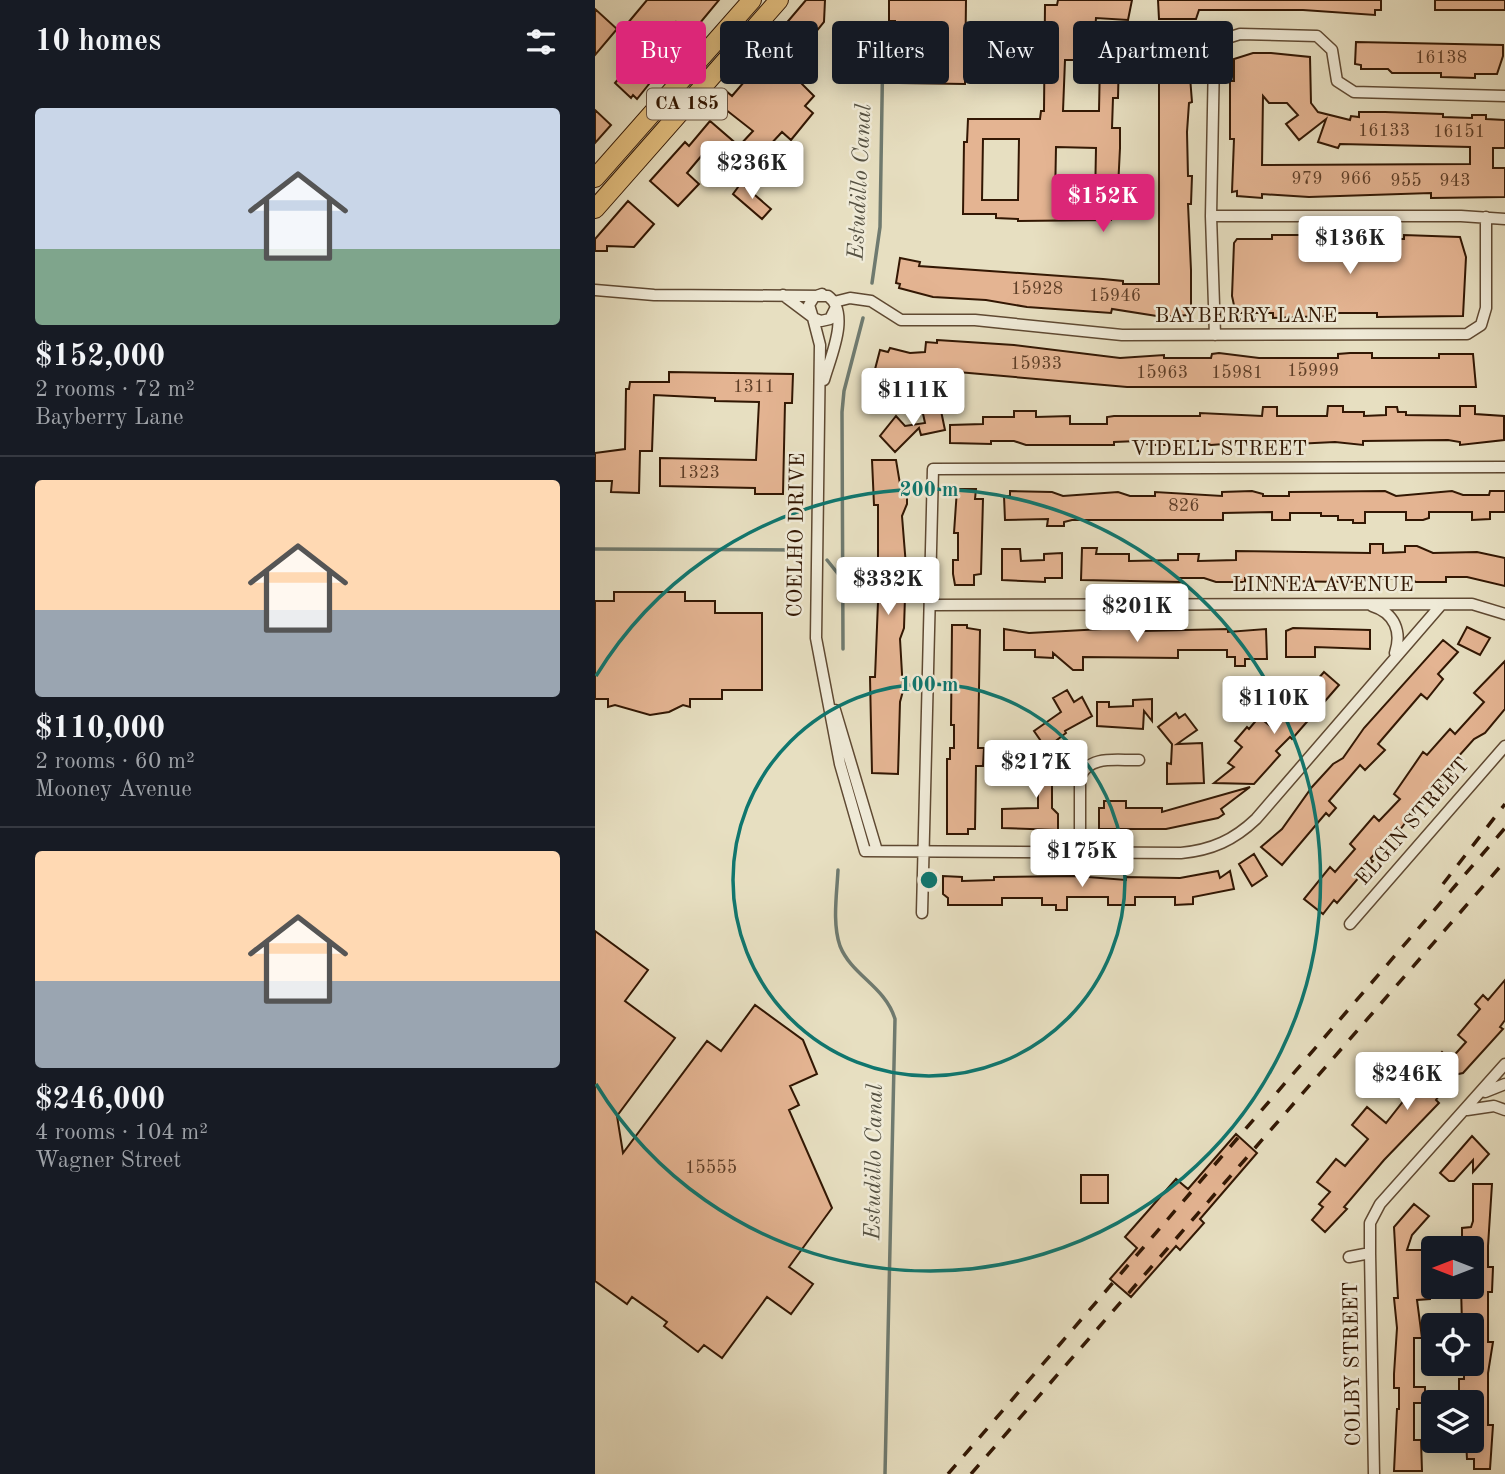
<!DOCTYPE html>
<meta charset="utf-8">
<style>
:root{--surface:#171b24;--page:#242831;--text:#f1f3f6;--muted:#9ea1a6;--line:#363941;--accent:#db2777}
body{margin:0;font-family:"Old Standard TT",serif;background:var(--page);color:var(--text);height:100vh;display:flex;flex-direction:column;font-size:26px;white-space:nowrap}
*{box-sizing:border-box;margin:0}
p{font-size:23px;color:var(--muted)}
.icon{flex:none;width:38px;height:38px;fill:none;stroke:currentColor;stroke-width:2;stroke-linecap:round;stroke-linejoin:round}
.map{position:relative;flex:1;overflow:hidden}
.side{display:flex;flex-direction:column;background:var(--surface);width:595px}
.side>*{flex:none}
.guide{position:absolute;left:21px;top:21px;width:665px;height:63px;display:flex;gap:14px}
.needle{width:46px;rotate:270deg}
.fabs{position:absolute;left:826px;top:1236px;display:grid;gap:14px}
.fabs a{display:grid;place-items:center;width:63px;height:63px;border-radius:7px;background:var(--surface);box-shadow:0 4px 18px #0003;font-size:35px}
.price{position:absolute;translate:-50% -60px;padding:0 16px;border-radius:7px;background:#fff;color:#222;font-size:23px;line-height:46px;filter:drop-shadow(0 2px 4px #0008)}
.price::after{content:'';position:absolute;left:50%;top:42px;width:21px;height:16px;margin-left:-10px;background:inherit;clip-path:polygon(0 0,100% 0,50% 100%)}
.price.on{background:var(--accent);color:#fff}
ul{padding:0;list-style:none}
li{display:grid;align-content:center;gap:14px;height:371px;padding:0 35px}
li+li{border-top:2px solid var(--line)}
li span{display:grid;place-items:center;height:217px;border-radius:7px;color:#555}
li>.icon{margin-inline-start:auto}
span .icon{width:126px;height:126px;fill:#fffc;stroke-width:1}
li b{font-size:30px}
h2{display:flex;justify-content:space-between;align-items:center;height:84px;padding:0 35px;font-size:30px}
.chip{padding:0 24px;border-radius:7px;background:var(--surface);box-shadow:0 4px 18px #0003;font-size:24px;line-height:63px}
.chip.on{background:var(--accent);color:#fff}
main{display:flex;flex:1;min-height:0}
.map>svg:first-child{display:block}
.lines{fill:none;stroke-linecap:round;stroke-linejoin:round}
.stream{stroke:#6f7a6f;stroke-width:3.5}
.building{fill:#e4b492;stroke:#321703;stroke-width:2;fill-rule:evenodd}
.street-casing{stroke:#5f4932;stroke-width:13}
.primary-casing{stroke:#321703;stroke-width:20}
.street{stroke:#efead7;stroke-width:10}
.primary{stroke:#e4c080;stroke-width:18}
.rail{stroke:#321703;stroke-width:3.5;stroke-dasharray:12 12;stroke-linecap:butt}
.ring{fill:none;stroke:#0f766e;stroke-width:3.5}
.labels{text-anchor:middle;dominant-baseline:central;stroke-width:5;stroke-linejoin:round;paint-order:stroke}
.number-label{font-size:18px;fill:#5e3e27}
.shield{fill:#efead7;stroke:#6b5643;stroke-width:2}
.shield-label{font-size:19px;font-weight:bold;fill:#321703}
.street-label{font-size:21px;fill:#321703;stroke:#efead7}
.water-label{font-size:23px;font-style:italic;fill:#555142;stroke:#efead7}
.centre{fill:#0f766e;stroke:#efead7;stroke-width:3.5}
.ring-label{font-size:21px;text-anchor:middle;font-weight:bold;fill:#0f766e;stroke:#efead7;stroke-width:5;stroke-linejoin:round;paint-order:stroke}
</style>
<main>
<section class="side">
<h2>10 homes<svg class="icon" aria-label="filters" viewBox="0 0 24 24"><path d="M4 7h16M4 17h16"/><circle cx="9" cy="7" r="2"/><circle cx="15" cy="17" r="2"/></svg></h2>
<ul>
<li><span style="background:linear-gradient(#c9d6e8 65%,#7fa58c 0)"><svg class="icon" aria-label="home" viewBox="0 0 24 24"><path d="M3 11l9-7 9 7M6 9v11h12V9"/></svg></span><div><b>$152,000</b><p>2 rooms · 72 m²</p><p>Bayberry Lane</p></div></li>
<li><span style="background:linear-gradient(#ffd9b3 60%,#9aa5b1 0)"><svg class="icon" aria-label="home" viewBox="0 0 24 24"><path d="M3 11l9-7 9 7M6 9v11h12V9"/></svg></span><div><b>$110,000</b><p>2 rooms · 60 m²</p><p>Mooney Avenue</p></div></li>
<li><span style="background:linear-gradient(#ffd9b3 60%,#9aa5b1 0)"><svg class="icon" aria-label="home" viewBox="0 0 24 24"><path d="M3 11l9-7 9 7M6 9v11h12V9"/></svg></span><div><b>$246,000</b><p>4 rooms · 104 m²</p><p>Wagner Street</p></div></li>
</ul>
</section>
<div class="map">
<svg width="910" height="1474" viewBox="0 0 910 1474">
<rect width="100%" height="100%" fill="#e7dfc1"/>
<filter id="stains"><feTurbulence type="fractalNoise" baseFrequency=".00286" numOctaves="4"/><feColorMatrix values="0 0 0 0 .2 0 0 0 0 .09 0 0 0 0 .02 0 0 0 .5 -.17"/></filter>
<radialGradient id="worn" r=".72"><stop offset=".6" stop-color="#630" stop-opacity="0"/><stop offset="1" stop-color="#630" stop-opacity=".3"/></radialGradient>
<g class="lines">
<path class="stream" d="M 277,283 L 285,227 L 288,40
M 0,549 L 204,550
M 232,560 L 244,575
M 248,649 L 247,412 L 249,391 L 268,318
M 243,870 C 242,893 237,923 245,946 C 257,976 290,986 300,1019 L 290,1474"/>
</g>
<path class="building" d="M 52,0 L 124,0 L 95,35 L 81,22 L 68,37 L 82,49 L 42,99 L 38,95 L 36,98 L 20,83 L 54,43 L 32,24 Z
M 211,0 L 230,0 L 229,22 L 204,53 L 183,33 Z
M 294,0 L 371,0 L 370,84 L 305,83 L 306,28 L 300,28 L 300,21 L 294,21 Z
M 463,0 L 537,0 L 533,20 L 501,18 L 500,31 L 530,35 L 529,55 L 524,55 L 523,98 L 518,98 L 517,128 L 525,128 L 525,148 L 523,188 L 516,188 L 516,220 L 423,221 L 423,219 L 401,218 L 401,214 L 368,214 L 369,142 L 372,142 L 373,119 L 445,119 L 446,111 L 449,111 L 450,5 L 462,5 ZM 470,60 L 505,60 L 504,111 L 468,111 ZM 388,139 L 424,139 L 423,200 L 387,200 ZM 461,147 L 501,148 L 500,201 L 460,201 Z
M 563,0 L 786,0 L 786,10 L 780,10 L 780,15 L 708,10 L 604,10 L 601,19 L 564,19 Z
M 840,0 L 910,0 L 910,10 L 840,10 Z
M 0,9 L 22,29 L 0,55 Z
M 567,40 L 597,45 L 594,64 L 597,102 L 594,103 L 592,132 L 593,176 L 597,176 L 596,204 L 593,204 L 596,270 L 596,311 L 593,315 L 568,317 L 517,309 L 516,313 L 432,307 L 391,300 L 338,297 L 304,288 L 305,284 L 301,283 L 305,258 L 325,262 L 324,266 L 508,279 L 528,281 L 528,284 L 564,284 L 564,60 Z
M 761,42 L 908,45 L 908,56 L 902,74 L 880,74 L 880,78 L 846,77 L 846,73 L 797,73 L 793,69 L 766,69 L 766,65 L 760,64 Z
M 197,48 L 215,62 L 201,78 L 219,96 L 210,106 L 218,113 L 196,140 L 187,132 L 146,176 L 113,148 L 92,173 L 104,184 L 83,206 L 55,181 L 90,142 L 94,146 L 115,121 L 144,146 L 158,131 L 121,102 L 131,91 L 137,96 L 173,54 L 184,63 Z
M 676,53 L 715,57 L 716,103 L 723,112 L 755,120 L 756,116 L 764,117 L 764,112 L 790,112 L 848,114 L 848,117 L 877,118 L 877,115 L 891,115 L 891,119 L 910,120 L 910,148 L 898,148 L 898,168 L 910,168 L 910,197 L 836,198 L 836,193 L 714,197 L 667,194 L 667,198 L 642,196 L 642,191 L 637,192 L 639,139 L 635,139 L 635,81 L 639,81 L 639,59 L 658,53 ZM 668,96 L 674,103 L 692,103 L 703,115 L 691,124 L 704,140 L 731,119 L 723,142 L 743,148 L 745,144 L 875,147 L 875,164 L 667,165 Z
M 0,110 L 16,125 L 0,143 Z
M 146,183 L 176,209 L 167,219 L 138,194 Z
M 33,201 L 59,224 L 39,247 L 12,246 L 12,251 L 0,251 L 0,239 Z
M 677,235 L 739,235 L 789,239 L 809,239 L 809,235 L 865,237 L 871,257 L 868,316 L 782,317 L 782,313 L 730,313 L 730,316 L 678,318 L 678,313 L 644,313 L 640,310 L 637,296 L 639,243 L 642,239 L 677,239 Z
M 342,340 L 419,345 L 525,358 L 569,355 L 569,358 L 616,358 L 617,354 L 624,353 L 664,358 L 743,358 L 743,354 L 755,353 L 777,353 L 777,358 L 844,358 L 844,354 L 878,354 L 881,387 L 532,387 L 351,371 L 326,370 L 324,384 L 278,377 L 285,350 L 293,352 L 295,348 L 315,353 L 330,352 L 331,342 L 342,343 Z
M 74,372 L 198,374 L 197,403 L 190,403 L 188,494 L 160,494 L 160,488 L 65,486 L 65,458 L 161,460 L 164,402 L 120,401 L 120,398 L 59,395 L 57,451 L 45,451 L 44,493 L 16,492 L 17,481 L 0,481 L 0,453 L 30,449 L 31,389 L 34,389 L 35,382 L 74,382 Z
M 345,406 L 350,430 L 326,435 L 324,428 L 300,452 L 285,436 L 301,416 L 310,426 L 330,423 L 327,409 Z
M 733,406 L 748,406 L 748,412 L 769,412 L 769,416 L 791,415 L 791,407 L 802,407 L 803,412 L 811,412 L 811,415 L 865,416 L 865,406 L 880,406 L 880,414 L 909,416 L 909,440 L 865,445 L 865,442 L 853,440 L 768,441 L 768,445 L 740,442 L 679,445 L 667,441 L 616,445 L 605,441 L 582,441 L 582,445 L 555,445 L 543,441 L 519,442 L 519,445 L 431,445 L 419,441 L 396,441 L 396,444 L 355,443 L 355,425 L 388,424 L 388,417 L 419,417 L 419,411 L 441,411 L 441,417 L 475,416 L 475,424 L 512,424 L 512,417 L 519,416 L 605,416 L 605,413 L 667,416 L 668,407 L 682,407 L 682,416 L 732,416 Z
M 277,460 L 301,460 L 306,490 L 312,490 L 312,504 L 307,516 L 311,566 L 309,628 L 305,639 L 308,691 L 305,702 L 303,774 L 277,773 L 275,677 L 280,677 L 283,602 L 280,591 L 279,558 L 283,558 L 283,505 L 279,505 Z
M 362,489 L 381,489 L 380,499 L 388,499 L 386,574 L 379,575 L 379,585 L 360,585 L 358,574 L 358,560 L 363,560 L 363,533 L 359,533 Z
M 415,491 L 457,492 L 468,496 L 523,492 L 535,496 L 560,496 L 560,492 L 627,496 L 627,492 L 657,491 L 668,494 L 668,496 L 694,496 L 694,492 L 790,491 L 801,496 L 857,491 L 868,495 L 894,495 L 895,491 L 910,491 L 910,512 L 895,512 L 895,519 L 877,520 L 877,512 L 834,512 L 834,518 L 828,520 L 811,520 L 811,512 L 770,512 L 770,523 L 758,523 L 758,520 L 743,520 L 743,516 L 726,516 L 726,513 L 695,513 L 695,520 L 677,520 L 677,512 L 628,513 L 628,520 L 477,520 L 469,522 L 469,526 L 452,526 L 453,519 L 410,520 L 409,496 L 415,496 Z
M 775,544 L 788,544 L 788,553 L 810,552 L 810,546 L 822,546 L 838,553 L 882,552 L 910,558 L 910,586 L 872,577 L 851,577 L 851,582 L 821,582 L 810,577 L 754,582 L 675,581 L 675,578 L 650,578 L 650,582 L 621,582 L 609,578 L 585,578 L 585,582 L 486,580 L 487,548 L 502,548 L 501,554 L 534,554 L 534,561 L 583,560 L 583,554 L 604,554 L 603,561 L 641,560 L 641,551 L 775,553 Z
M 407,549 L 425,549 L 426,561 L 449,560 L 449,554 L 467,553 L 467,578 L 450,578 L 450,582 L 407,580 Z
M 19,592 L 90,592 L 90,601 L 120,601 L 120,613 L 167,613 L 167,690 L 127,690 L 127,699 L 95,699 L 95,707 L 88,705 L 74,712 L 55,715 L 20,705 L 13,707 L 13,699 L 0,699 L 0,601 L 19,601 Z
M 357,625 L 372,625 L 372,628 L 385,630 L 383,748 L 389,748 L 388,766 L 381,766 L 380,829 L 373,829 L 373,834 L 352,834 L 352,759 L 355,759 L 355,748 L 359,748 L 359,725 L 356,725 Z
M 872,627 L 895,638 L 885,655 L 863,644 Z
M 526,628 L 547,631 L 633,629 L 633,632 L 671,629 L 672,659 L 650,659 L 650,666 L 640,666 L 640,657 L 632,657 L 632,650 L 583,650 L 583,658 L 488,657 L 488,670 L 478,670 L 458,653 L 458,658 L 440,657 L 440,650 L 409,650 L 409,629 L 434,633 Z
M 698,628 L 775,630 L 775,649 L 720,647 L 720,657 L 691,657 L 691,631 Z
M 848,640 L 863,652 L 843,674 L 848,679 L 832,699 L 826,694 L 783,744 L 790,750 L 770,770 L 765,765 L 734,801 L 741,808 L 734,816 L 731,813 L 687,865 L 666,847 L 687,829 L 717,787 L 738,764 L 748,758 L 769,728 Z
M 910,661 L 910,709 L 890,733 L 879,739 L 862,758 L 865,761 L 860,766 L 846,783 L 835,789 L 802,834 L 792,840 L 775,859 L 778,861 L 742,903 L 739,900 L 728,914 L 709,899 L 735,867 L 740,872 L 760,849 L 755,844 L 779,816 L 784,821 L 805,799 L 799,794 L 828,752 L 832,755 L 855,729 L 860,734 L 889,702 L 879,693 Z
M 729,672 L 744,685 L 697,739 L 695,737 L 681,751 L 685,755 L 659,784 L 619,783 L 639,767 L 633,763 L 647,747 L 640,741 L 652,727 L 654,729 L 664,717 L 679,729 Z
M 472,690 L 479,702 L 487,697 L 497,716 L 470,731 L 471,733 L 458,743 L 457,757 L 439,731 L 466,712 L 458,698 Z
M 557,699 L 557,721 L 549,711 L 548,729 L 502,726 L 502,702 L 514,702 L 514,707 L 538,706 L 538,700 Z
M 581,713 L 584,718 L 590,714 L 602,730 L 582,744 L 607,743 L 609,783 L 572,784 L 572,763 L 576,764 L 577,744 L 563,727 Z
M 433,756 L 457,757 L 457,808 L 463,814 L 463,830 L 407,828 L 407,809 L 443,808 L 443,783 L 432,782 Z
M 655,787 L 626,809 L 629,814 L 623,818 L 571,829 L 504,829 L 504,808 L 509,808 L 509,801 L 531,801 L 531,808 L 567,808 L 567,812 Z
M 659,854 L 672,876 L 657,886 L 644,864 Z
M 623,871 L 625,878 L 635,871 L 639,889 L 598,897 L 598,904 L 580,905 L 580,897 L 540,897 L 540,905 L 513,905 L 513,897 L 472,897 L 472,910 L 461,910 L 461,905 L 447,905 L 447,898 L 407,898 L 407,905 L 353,905 L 353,898 L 348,894 L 348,876 L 367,877 L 367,881 L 399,880 L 399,877 L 480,876 L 531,880 L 531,877 L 585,878 Z
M 0,931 L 53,970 L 30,1001 L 80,1038 L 22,1116 L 28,1153 L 112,1041 L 126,1051 L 160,1005 L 208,1040 L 222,1074 L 195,1086 L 204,1105 L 194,1110 L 237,1208 L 194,1267 L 218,1284 L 196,1314 L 172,1297 L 127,1358 L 109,1345 L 103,1352 L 69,1326 L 72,1322 L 37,1297 L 32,1304 L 0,1281 Z
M 910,980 L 910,1020 L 905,1027 L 908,1029 L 868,1073 L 859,1075 L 841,1100 L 844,1103 L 789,1160 L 749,1207 L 752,1209 L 730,1232 L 717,1220 L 728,1207 L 724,1204 L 735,1192 L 722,1182 L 741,1159 L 750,1166 L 773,1139 L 757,1125 L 772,1107 L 791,1123 L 847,1052 L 855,1060 L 871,1042 L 863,1035 L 885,1009 L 880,1004 L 888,995 L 893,1000 Z
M 641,1134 L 662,1153 L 605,1219 L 609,1223 L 585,1250 L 581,1246 L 536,1297 L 515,1279 L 542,1248 L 530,1237 L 581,1179 L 593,1189 Z
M 877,1136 L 894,1154 L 878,1172 L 878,1160 L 859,1181 L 854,1181 L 845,1173 Z
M 486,1175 L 513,1175 L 513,1203 L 486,1203 Z
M 878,1184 L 897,1184 L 893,1246 L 893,1267 L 898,1267 L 897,1292 L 893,1292 L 893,1342 L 898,1342 L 893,1373 L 893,1425 L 898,1425 L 895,1469 L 879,1469 L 879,1459 L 872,1459 L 871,1440 L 877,1440 L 877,1402 L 867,1402 L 867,1396 L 864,1396 L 864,1379 L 869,1379 L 869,1363 L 877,1363 L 877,1325 L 867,1325 L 866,1286 L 877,1286 L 877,1244 L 867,1244 L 867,1228 L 876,1227 L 878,1221 Z
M 819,1204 L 834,1216 L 817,1235 L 812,1250 L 827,1250 L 829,1282 L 835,1282 L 835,1299 L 822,1300 L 827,1338 L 819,1338 L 819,1387 L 830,1387 L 830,1403 L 819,1403 L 819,1440 L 826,1440 L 827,1471 L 799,1471 L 802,1409 L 804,1409 L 804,1388 L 799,1388 L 799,1374 L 802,1328 L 799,1298 L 803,1298 L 799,1227 Z"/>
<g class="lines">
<defs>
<path id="street" d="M 616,216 L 866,216 L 910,219
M 0,290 L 59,295 L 233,296 C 256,313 235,358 229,380
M 227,294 L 219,297 L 214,305 L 218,318 L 226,321 L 235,319 L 241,307
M 188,295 L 216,316
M 239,302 L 255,298 L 276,301 L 306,320 L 380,320 L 527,335 L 872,334 L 886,325 L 891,308 L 891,217
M 218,318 L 225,345 L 221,638 L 245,764 L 270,851 L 586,853 C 617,850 639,840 661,819 L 846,605
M 620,335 L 616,216 L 619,57 L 626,40 L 645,34 L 722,36 L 737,50 L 742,81 L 759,92 L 910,96
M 335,605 L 877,604 L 910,614
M 777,606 C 800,613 807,632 800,653
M 240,710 L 282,851
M 485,853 L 485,777 C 495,754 523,761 544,760
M 327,913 L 338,469 L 910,467
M 755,924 L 910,746
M 890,1092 L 910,1084
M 872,1110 L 899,1106 L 910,1110
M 775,1253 L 779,1474
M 754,1257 L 775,1253 L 775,1223 L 785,1204 L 910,1064"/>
<path id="primary" d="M 0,178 L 157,0
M 0,209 L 184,0"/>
</defs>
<use href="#street" class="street-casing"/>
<use href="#primary" class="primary-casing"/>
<use href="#street" class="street"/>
<use href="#primary" class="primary"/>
<path class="rail" d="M 848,884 L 910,804
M 353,1474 L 910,828
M 376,1474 L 910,861"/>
</g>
<g class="ring">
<circle cx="334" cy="880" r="196"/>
<path d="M1 676A391 391 0 1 1 1 1084"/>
</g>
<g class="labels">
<g class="number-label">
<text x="846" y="58">16138</text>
<text x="789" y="131">16133</text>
<text x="864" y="132">16151</text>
<text x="712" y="179">979</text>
<text x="761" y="179">966</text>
<text x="811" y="181">955</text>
<text x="860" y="181">943</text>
<text x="442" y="289">15928</text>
<text x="520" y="296">15946</text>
<text x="441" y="364">15933</text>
<text x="718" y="371">15999</text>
<text x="567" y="373">15963</text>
<text x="642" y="373">15981</text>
<text x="159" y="387">1311</text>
<text x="104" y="473">1323</text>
<text x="589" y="506">826</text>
<text x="116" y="1168">15555</text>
</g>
<rect class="shield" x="52" y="88.5" width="80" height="31" rx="5"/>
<g class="shield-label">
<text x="92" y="104">CA 185</text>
</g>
<g class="street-label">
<text x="651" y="316">BAYBERRY LANE</text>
<text x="624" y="449">VIDELL STREET</text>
<text transform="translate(202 535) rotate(-89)">COELHO DRIVE</text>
<text x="728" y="585">LINNEA AVENUE</text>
<text transform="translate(818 822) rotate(-49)">ELGIN STREET</text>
<text transform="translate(758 1364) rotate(-91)">COLBY STREET</text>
</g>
<g class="water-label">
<text transform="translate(265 182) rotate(-87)">Estudillo Canal</text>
<text transform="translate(279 1162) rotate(-89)">Estudillo Canal</text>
</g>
</g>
<circle cx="334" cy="880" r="10" class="centre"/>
<g class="ring-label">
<text x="334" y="496">200 m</text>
<text x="334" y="691">100 m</text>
</g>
<rect width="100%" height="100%" filter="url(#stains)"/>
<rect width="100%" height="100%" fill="url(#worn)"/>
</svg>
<div class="fabs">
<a><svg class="needle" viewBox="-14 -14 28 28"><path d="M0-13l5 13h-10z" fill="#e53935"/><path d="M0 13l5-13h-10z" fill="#9ea1a6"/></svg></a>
<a><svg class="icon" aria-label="locate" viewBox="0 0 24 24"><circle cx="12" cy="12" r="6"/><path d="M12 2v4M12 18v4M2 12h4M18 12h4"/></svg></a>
<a><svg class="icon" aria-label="layers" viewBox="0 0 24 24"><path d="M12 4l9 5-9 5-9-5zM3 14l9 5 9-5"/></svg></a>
</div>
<b class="price" style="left:157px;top:201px">$236K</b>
<b class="price on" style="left:508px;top:234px">$152K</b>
<b class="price" style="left:755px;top:276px">$136K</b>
<b class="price" style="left:318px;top:428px">$111K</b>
<b class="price" style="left:293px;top:617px">$332K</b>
<b class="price" style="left:542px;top:644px">$201K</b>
<b class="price" style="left:679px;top:736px">$110K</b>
<b class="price" style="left:441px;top:800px">$217K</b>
<b class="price" style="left:487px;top:889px">$175K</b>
<b class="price" style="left:812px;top:1112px">$246K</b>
<div class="guide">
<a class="chip on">Buy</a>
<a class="chip">Rent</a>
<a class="chip">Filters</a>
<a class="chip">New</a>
<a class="chip">Apartment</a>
</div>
</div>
</main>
